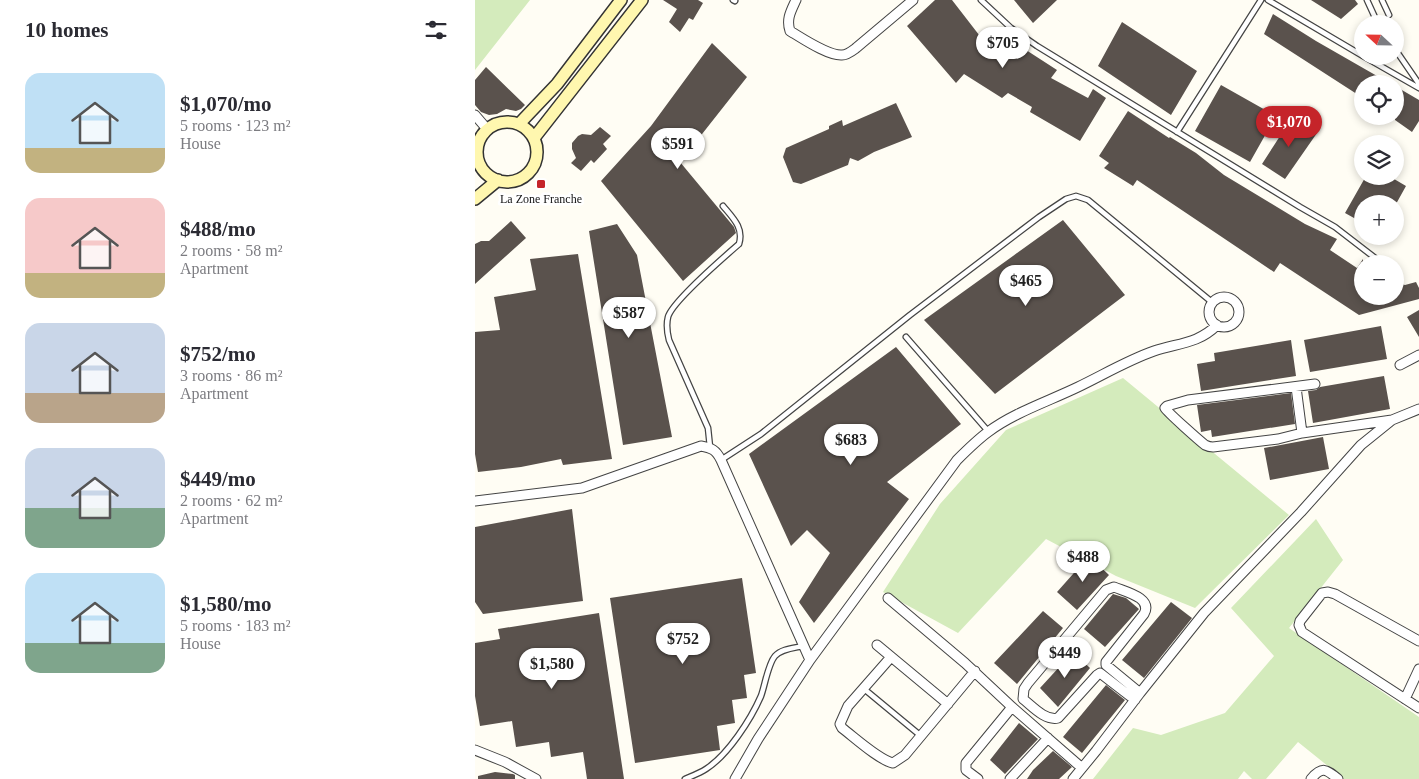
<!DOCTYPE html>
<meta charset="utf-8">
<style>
:root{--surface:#fff;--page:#f2f2f3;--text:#2b2b33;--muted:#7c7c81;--accent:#c5242a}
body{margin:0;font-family:"Times New Roman",serif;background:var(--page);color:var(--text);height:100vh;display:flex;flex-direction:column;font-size:19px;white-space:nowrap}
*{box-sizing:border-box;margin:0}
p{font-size:16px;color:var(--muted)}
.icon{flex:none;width:28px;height:28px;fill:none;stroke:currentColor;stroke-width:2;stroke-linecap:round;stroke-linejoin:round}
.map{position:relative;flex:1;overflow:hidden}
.sheet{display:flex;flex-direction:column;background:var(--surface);width:475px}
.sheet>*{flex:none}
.needle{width:32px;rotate:292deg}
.controls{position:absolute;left:879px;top:15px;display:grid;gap:10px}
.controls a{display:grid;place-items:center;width:50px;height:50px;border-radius:50%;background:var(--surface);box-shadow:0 2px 8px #0003;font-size:25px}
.price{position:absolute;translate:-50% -42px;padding:0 11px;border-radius:18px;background:#fff;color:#222;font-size:16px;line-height:32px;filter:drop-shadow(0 1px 2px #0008)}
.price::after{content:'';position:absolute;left:50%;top:30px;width:15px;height:11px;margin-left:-8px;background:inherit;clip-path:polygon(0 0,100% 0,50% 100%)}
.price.selected{background:var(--accent);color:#fff}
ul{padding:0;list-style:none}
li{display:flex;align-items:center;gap:15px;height:125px;padding:0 25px}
li span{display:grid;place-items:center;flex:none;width:140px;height:100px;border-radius:15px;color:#555}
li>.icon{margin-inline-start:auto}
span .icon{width:60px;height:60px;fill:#fffc;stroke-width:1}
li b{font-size:21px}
h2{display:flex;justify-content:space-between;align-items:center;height:60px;padding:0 25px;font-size:21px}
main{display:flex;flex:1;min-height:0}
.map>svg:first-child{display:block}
.green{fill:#d4ebbc}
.building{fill:#5a524d}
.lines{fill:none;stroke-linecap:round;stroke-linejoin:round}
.lane-casing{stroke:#444;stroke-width:7}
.street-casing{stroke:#444;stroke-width:11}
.secondary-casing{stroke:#333;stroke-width:14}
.lane{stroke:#fff;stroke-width:4.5}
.street{stroke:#fff;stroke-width:9}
.secondary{stroke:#fff7af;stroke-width:11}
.poi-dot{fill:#c5242a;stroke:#fff;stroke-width:2}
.labels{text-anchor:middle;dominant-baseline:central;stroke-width:5;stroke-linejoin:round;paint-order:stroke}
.poi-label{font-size:12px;fill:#111;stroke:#fff}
</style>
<main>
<section class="sheet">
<h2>10 homes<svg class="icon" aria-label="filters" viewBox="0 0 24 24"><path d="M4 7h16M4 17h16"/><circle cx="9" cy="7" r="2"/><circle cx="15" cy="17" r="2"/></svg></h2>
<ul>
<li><span style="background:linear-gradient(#bfe0f5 75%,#c2b280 0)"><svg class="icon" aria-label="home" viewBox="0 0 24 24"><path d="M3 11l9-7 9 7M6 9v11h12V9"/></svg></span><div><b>$1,070/mo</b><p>5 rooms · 123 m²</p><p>House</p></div></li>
<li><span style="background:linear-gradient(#f6c9c9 75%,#c2b280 0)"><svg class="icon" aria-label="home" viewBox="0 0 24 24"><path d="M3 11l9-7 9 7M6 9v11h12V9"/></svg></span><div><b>$488/mo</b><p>2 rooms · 58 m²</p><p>Apartment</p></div></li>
<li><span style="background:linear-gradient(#c9d6e8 70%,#b9a48a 0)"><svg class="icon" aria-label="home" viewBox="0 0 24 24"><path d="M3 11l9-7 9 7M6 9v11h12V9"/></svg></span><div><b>$752/mo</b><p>3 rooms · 86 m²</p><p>Apartment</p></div></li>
<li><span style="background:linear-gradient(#c9d6e8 60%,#7fa58c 0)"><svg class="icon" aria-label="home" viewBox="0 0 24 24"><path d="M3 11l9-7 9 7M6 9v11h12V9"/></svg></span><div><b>$449/mo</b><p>2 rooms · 62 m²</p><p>Apartment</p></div></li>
<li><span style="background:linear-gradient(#bfe0f5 70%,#7fa58c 0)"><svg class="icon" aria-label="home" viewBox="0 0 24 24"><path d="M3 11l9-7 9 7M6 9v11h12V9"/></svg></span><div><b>$1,580/mo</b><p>5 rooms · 183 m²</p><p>House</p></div></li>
</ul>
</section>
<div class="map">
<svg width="944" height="779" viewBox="0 0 944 779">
<rect width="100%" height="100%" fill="#fffdf4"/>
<path class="green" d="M 0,0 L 55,0 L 0,70 Z
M 648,378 L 814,515 L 720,608 L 641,576 L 571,539 L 483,633 L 408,592 L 465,504 L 531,430 Z
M 841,519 L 868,560 L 814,628 L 944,717 L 944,779 L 869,779 L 823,742 L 791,779 L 777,779 L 769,771 L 763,779 L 618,779 L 658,728 L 686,735 L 750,713 L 799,656 L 756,608 Z"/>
<path class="building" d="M 188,0 L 223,0 L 228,3 L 218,20 L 214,18 L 205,32 L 194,22 L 202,9 Z
M 460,0 L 477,0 L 518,53 L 531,37 L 582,70 L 576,78 L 613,98 L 618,89 L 631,98 L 605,141 L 555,112 L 557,107 L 533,93 L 527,98 L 489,74 L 481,83 L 432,26 Z
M 539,0 L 582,0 L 558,23 Z
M 836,0 L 880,0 L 883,4 L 866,19 Z
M 798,14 L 841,41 L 916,84 L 888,84 L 888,98 L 789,34 Z
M 647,22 L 722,71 L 696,115 L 623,66 Z
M 237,43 L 272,77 L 205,162 L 259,227 L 261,233 L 208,281 L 126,181 L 176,126 Z
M 11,67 L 50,105 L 46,109 L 41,111 L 31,109 L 22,114 L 14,115 L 6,112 L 0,105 L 0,80 Z
M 746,85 L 801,116 L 775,162 L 720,131 Z
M 920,86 L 944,100 L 944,121 L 937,132 L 920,120 Z
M 421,103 L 437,137 L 399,152 L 383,161 L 375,158 L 373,165 L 326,184 L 318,182 L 308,157 L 311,148 L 354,129 L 354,126 L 367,120 L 368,126 Z
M 653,111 L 694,138 L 695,137 L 721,153 L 749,175 L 830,224 L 862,239 L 855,250 L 882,268 L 888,259 L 888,296 L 920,296 L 920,282 L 930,285 L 941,282 L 944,288 L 944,299 L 884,315 L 805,263 L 799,272 L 662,180 L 658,186 L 629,168 L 634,163 L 624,156 Z
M 818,116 L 842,133 L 810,179 L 787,164 Z
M 125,127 L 136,136 L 128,144 L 132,149 L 119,163 L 116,160 L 106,171 L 96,163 L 101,158 L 97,149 L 97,143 L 103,136 L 107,134 L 116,135 Z
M 891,176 L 914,176 L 931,186 L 921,204 L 888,204 L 888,223 L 870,213 Z
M 588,220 L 650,295 L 520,394 L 449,320 Z
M 36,221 L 51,238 L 0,284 L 0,244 L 6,241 L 14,241 Z
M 142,224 L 162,255 L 197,437 L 148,445 L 114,231 Z
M 103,254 L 137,459 L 88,465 L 86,459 L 46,467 L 3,472 L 0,454 L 0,332 L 25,330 L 19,297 L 61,290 L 55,259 Z
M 944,310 L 944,337 L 932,317 Z
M 906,326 L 912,359 L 835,372 L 829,340 Z
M 816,340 L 821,376 L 726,391 L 722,364 L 740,361 L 739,353 Z
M 421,347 L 486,424 L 412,482 L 434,499 L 339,623 L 324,602 L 355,553 L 332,530 L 316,546 L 274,454 Z
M 909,376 L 915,409 L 838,423 L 833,391 L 841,390 L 845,387 Z
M 816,393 L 820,424 L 737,437 L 736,430 L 726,432 L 722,405 Z
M 848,437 L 854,469 L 795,480 L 789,448 Z
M 97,509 L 108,601 L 8,614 L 0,602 L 0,527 Z
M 614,556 L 634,575 L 602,610 L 582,592 Z
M 267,578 L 281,673 L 269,675 L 272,698 L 257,700 L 260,723 L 242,726 L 245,750 L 160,763 L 135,598 Z
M 638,594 L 651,598 L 664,609 L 630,647 L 609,629 Z
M 696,602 L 717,618 L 669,678 L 647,660 Z
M 568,611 L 588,628 L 542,684 L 519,663 Z
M 124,613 L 149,779 L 112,779 L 108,752 L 76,757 L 74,742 L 41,747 L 37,721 L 5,726 L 0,696 L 0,643 L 25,639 L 23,629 Z
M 598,652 L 615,668 L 583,707 L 565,688 Z
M 631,685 L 650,700 L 607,753 L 588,737 Z
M 544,723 L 563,739 L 530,774 L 515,760 Z
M 578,751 L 597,767 L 584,779 L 552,779 L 558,770 Z
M 20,772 L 38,774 L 40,775 L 40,779 L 3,779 L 3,776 Z"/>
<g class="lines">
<defs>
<path id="lane" d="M 258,0 L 260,1
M 506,0 L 536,28 L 562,46 L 825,207 L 860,227 L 908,264
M 793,0 L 888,56
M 892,0 L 903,24
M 907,0 L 914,15
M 920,49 L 944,84
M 888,56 L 944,88
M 702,132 L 786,0
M 431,337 L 513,431
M 235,447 L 233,428 L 194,340 C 192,332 191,325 193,317 C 197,302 249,257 264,244 C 269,228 258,218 248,206
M 246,460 L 286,434 L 435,315 L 564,217 L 591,199 L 601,196 L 613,200 L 738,303
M 388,688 L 446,736
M 210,779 C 217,776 225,773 231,769 C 253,755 276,719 286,696 C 290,685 293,664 300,656 C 306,649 319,648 328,646"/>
<path id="street" d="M 321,0 C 316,11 311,19 315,31 C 327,38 353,56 367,55 C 372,55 377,51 381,48 L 438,0
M 0,115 L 12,129
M734 312a15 15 0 1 1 30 0a15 15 0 1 1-30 0Z
M 925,365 L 944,355
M 840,384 L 713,400 L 692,406 L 690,408 C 693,413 725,441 730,445 C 732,446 736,447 738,447 L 803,439 L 827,433 L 917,420 L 944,409
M 821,387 L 827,433
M 0,501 L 107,488 L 226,446 C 237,448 241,450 246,460 L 335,660
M 413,598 L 490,663 L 537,707 L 607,768
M 944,641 L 860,594 L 853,592 L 847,593 L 825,621 L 824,625 L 827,632 L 944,708
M 402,645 L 473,704
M 416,657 L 373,706 L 365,724 L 367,728 C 379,737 404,760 418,763 L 430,755 L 500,671
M 930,699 L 944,669
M 660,700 L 625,673 L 622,675 L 583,718 C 570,721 557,706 548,699 L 549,689 L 553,683 L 631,590 L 639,587 C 651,592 678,598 669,614 L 631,662 L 631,665 L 665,693
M 0,750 L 30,762 L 61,779
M 260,779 L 283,739 L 335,660 L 482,460 C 492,450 502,440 513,432 C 538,413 574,401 603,387 C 628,375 653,360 679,351 C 703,343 723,344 742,325
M 503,779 L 491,770 L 491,763 L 537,707
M 535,779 L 573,738
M 598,779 L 621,751 L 665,693 L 729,613 L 826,512 L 886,445 L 917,420
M 836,779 C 847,766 851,769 863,779"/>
<path id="secondary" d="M2 152a30 30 0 1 1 60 0a30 30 0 1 1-60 0Z
M 44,124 L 82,84 L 146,0
M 59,138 L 167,0
M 0,199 L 23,180"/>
</defs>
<use href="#lane" class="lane-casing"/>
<use href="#street" class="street-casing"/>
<use href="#secondary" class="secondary-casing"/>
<use href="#lane" class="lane"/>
<use href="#street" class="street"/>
<use href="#secondary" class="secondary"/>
</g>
<rect class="poi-dot" x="61" y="179" width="10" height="10" rx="2.5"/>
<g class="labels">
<g class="poi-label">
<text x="66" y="199">La Zone Franche</text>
</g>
</g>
</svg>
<div class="controls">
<a><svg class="needle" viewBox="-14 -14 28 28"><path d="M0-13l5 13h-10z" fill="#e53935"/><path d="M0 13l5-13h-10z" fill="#7c7c81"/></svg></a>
<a><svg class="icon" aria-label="locate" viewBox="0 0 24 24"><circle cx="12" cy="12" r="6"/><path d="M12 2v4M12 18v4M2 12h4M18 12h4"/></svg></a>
<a><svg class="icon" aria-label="layers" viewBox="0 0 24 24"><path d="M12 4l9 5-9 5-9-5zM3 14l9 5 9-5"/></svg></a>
<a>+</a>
<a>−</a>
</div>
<b class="price" style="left:528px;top:69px">$705</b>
<b class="price selected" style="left:814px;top:148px">$1,070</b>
<b class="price" style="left:203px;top:170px">$591</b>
<b class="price" style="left:551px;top:307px">$465</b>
<b class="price" style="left:154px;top:339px">$587</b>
<b class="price" style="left:376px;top:466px">$683</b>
<b class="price" style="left:608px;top:583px">$488</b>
<b class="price" style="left:208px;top:665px">$752</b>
<b class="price" style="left:590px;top:679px">$449</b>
<b class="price" style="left:77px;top:690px">$1,580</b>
</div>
</main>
